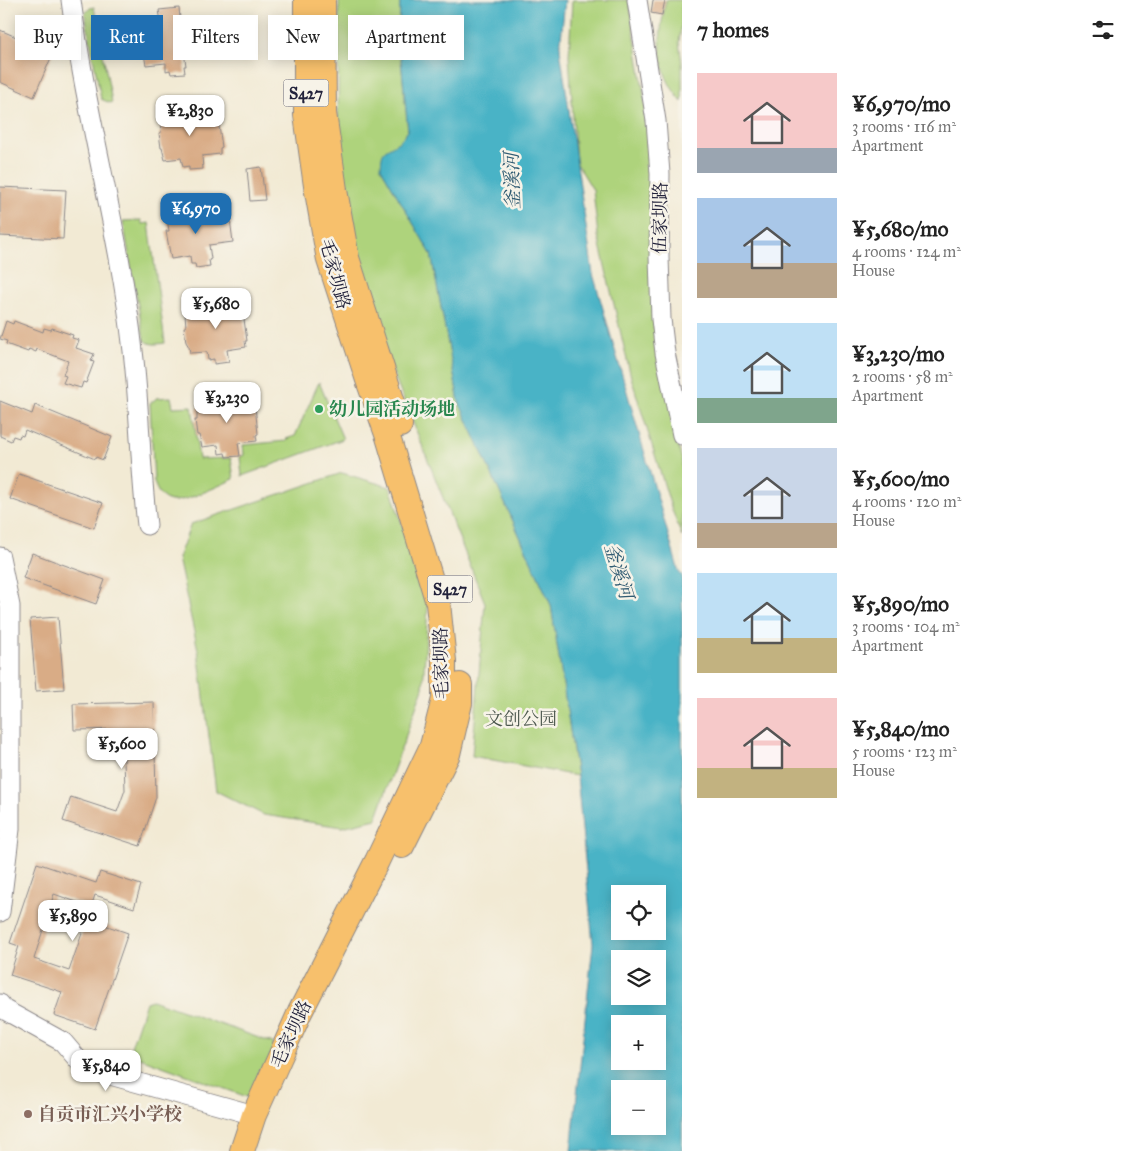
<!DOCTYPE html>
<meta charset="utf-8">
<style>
:root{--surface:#fff;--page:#f2f2f2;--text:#222;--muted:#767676;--accent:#1f6fb2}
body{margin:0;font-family:"IM FELL Great Primer","Noto Serif SC",serif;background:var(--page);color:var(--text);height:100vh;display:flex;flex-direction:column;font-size:19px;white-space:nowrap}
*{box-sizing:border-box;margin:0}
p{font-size:16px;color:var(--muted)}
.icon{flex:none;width:28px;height:28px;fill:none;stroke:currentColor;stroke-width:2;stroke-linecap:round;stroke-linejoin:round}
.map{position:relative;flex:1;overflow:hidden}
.details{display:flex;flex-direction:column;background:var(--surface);width:450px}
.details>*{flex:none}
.top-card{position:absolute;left:15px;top:15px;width:475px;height:45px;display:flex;gap:10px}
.fabs{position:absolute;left:611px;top:885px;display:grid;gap:10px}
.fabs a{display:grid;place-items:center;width:55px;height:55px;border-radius:0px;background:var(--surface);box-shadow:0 2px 12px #0003;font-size:25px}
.price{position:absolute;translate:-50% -42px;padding:0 11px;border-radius:10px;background:#fff;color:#222;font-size:16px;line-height:32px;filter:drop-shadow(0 1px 2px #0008)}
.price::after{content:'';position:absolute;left:50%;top:30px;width:15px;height:11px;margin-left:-8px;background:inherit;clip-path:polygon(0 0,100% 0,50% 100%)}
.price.current{background:var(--accent);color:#fff}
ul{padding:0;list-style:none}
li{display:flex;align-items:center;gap:15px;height:125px;padding:0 15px}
li span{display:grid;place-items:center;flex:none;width:140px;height:100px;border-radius:0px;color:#555}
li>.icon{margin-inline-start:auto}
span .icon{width:60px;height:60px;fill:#fffc;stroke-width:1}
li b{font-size:21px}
h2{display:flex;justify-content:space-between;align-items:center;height:60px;padding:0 15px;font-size:21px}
.pill{padding:0 18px;border-radius:0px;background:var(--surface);box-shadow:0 2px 12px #0003;font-size:18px;line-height:45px}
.pill.current{background:var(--accent);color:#fff}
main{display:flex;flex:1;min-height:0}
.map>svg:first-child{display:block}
.green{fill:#aed37c;stroke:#687a5c}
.water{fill:#48b3c6;stroke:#356a80;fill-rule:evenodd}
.building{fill:#d9ac86}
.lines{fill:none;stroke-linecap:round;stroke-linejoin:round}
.minor-casing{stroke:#8a8688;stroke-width:21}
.major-casing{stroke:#8a8688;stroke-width:26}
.minor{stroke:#fff;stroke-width:19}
.major{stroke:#f7c06c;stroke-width:24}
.leisure-dot{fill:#2e9e5b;stroke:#f7f3e8;stroke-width:2}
.education-dot{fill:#8d6e63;stroke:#f7f3e8;stroke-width:2}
.labels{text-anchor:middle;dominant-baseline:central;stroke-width:5;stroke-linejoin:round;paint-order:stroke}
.shield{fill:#f7f3e8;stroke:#62616f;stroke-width:1}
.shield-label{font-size:16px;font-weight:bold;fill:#22223b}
.street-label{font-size:18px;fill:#22223b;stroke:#f7f3e8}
.leisure-label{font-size:18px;font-weight:bold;fill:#27864d;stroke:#f7f3e8;text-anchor:start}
.park-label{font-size:18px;fill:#4c574e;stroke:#f7f3e8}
.education-label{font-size:18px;font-weight:bold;fill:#785e54;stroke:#f7f3e8;text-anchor:start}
.water-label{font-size:19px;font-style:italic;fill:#315c73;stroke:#f7f3e8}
</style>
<main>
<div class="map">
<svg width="682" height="1151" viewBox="0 0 682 1151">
<rect width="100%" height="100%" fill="#f7f3e8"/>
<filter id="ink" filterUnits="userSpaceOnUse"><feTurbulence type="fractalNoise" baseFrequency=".02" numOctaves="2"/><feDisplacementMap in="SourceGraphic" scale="10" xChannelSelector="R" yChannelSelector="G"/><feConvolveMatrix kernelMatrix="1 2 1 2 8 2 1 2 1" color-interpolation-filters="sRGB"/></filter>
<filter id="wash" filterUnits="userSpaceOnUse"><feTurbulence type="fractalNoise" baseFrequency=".0096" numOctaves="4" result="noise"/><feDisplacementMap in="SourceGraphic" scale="20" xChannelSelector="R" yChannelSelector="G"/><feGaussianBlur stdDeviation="1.12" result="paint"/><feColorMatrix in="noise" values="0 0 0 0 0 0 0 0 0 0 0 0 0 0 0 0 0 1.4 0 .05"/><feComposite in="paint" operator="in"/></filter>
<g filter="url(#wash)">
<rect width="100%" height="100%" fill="#f2ead4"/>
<path class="green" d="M 339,0 L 400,0 L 399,39 L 408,131 L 381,168 L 431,254 L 459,402 L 551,605 L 577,776 L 472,756 L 485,603 L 392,370 L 356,254 L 343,187 L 338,126 Z
M 572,0 L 629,0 L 643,88 L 652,160 L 675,435 L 682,460 L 682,537 L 671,507 L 631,377 L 598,236 L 593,190 L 576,162 L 569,56 Z
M 666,0 L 682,0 L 682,21 L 679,42 L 682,64 L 682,102 C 654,69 658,39 666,0 Z
M 94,7 L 112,102 L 110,103 L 101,99 L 85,14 L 90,8 Z
M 141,220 L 142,224 L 149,223 L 165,343 C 157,344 150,346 144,339 L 123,221 Z
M 319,382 L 343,439 L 242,476 L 240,457 L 244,455 L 243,445 L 286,441 L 286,439 L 295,436 Z
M 171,397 L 173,407 L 192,406 L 199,459 L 231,458 L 234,479 C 220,485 184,503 171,501 C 161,499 157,491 154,482 L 150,403 L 157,398 Z
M 342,473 L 390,487 L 428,604 L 423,688 L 376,819 L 342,827 L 264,815 L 216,791 L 198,650 L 178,558 L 191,524 Z
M 152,1000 L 273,1043 L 275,1050 L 250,1098 L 132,1055 L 130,1050 L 146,1002 Z"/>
<path class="water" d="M 400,0 L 565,0 L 560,49 L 593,274 L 679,572 L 682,576 L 682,1151 L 571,1151 L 593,944 L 577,776 L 551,605 L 459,402 L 431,254 L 381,168 C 382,148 383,152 397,143 C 401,140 405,135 408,131 L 399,39 ZM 620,894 L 658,894 L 658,931 L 620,931 ZM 620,959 L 658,959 L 658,996 L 620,996 ZM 620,1024 L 658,1024 L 658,1061 L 620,1061 ZM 620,1089 L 658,1089 L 658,1126 L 620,1126 Z"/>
<g id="blocks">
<path class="building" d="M 653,0 L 665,0 L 662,15 L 651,13 Z
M 179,8 L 181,28 L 206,25 L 208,49 L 184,52 L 186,66 L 184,66 L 185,73 L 171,74 L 170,70 L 166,71 L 166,63 L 146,65 L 141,38 L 144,38 L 142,24 L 161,22 L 159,10 Z
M 0,30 L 53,53 L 34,97 L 0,82 Z
M 195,102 L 197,115 L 215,113 L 216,119 L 218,119 L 222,147 L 220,148 L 220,154 L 202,156 L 203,169 L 189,170 L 189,166 L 183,167 L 181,158 L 165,160 L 162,148 L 161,148 L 159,133 L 161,133 L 160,120 L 176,118 L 175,109 L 181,108 L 181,104 Z
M 261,167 L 265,200 L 250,201 L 247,169 Z
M 0,187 L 66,190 L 63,239 L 0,236 Z
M 204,201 L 206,221 L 230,219 L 233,242 L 209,245 L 211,259 L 209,260 L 210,266 L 196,268 L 195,264 L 191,264 L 190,256 L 171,259 L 166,231 L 169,231 L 167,217 L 186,215 L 184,203 Z
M 220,296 L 222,308 L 240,306 L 241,312 L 243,312 L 247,341 L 245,341 L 246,347 L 227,350 L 229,362 L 214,364 L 214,359 L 208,360 L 207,352 L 190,353 L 189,347 L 186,342 L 184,327 L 186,327 L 185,314 L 202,312 L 200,302 L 206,302 L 206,298 Z
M 6,321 L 13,324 L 14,321 L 43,332 L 44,328 L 51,330 L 52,328 L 73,335 L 72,338 L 79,340 L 76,348 L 94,354 L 91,361 L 94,362 L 86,383 L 83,382 L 81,388 L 63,383 L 66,376 L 63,375 L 68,361 L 37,349 L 36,352 L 29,349 L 28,352 L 6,344 L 7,341 L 0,339 Z
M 232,389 L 233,402 L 251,400 L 252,406 L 255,406 L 258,434 L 256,435 L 257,441 L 238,443 L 240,456 L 226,457 L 225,453 L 219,454 L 218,445 L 202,447 L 199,435 L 197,435 L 195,420 L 197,420 L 197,407 L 213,405 L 212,396 L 218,395 L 217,391 Z
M 0,401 L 32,414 L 35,405 L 112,437 L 103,460 L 96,457 L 95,459 L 25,430 L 23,436 L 20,435 L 19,438 L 13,436 L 11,441 L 0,436 Z
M 19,474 L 103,503 L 94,528 L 10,499 Z
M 32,553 L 105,580 L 96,604 L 23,578 Z
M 58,617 L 64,689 L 36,691 L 30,619 Z
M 154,702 L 156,797 L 140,846 L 63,821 L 71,797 L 117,812 L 125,790 L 123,729 L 74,730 L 73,704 Z
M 37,863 L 96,883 L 100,872 L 141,885 L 134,908 L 95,895 L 91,907 L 54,894 L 34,959 L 69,971 L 87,919 L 128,933 L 95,1029 L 54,1015 L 62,992 L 10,975 L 19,946 L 10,943 Z"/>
</g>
</g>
<g filter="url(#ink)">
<use href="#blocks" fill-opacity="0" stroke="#8a8688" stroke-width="1"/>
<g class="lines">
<defs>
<path id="minor" d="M 71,0 C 86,118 120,233 133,351 C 140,409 140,467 147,525
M 637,0 L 656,121 L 660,174 L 659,257 L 661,319 L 665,353 L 682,435
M 0,557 L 10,606 L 10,829 L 0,912
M 0,1004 L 3,1009 L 63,1042 L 85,1068 L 254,1115"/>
<path id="major" d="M 323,0 L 324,113 L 335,190 L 347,258 L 400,425
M 402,846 L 448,754 L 460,703 L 460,685
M 242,1151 L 254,1115 L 300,1012 L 377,861 L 432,746 L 444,699 L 444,661 L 438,603 L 388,437 L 368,380 L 329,260 L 316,186 L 306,115 L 306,0"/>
</defs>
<use href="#minor" class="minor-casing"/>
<use href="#major" class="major-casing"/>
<use href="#minor" class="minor"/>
<use href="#major" class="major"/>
</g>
</g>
<circle class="leisure-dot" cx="319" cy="409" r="5"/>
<circle class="education-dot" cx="28" cy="1114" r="5"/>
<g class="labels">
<g class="shield">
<rect x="283.5" y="79.5" width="45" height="27" rx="4"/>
<rect x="427.5" y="575.5" width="45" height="27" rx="4"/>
</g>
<g class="shield-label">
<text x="306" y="93">S427</text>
<text x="450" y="589">S427</text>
</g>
<g class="street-label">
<text transform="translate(660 218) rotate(-89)">伍家坝路</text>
<text transform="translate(335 274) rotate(75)">毛家坝路</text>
<text transform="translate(441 663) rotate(-91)">毛家坝路</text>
<text transform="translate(291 1034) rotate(-65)">毛家坝路</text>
</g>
<g class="leisure-label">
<text x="329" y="409">幼儿园活动场地</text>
</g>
<g class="park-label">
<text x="521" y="719">文创公园</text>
</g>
<g class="education-label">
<text x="38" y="1114">自贡市汇兴小学校</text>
</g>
<g class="water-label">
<text transform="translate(512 181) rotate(-92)">釜溪河</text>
<text transform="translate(619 571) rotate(73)">釜溪河</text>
</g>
</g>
</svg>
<div class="fabs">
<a><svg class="icon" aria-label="locate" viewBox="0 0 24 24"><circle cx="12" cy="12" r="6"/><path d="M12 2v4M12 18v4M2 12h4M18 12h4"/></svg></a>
<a><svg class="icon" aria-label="layers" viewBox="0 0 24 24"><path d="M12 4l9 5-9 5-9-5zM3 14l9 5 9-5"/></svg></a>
<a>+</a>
<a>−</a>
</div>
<b class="price" style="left:190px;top:137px">¥2,830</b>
<b class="price current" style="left:196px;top:235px">¥6,970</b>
<b class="price" style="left:216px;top:330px">¥5,680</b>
<b class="price" style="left:227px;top:424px">¥3,230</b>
<b class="price" style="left:122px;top:770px">¥5,600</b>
<b class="price" style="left:73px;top:942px">¥5,890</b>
<b class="price" style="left:106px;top:1092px">¥5,840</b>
<div class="top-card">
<a class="pill">Buy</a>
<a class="pill current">Rent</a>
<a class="pill">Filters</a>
<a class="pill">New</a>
<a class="pill">Apartment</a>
</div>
</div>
<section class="details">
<h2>7 homes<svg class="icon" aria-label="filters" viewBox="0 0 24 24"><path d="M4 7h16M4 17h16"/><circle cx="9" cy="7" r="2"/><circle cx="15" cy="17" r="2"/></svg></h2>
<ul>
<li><span style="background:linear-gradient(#f6c9c9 75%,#9aa5b1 0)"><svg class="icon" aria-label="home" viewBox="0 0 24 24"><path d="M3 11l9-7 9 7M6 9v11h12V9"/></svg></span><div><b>¥6,970/mo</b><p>3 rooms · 116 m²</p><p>Apartment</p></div></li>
<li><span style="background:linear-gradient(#a9c7e8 65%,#b9a48a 0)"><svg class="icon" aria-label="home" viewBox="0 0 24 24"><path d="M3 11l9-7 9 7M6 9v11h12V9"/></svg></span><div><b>¥5,680/mo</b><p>4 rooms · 124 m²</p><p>House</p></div></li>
<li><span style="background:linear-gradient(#bfe0f5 75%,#7fa58c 0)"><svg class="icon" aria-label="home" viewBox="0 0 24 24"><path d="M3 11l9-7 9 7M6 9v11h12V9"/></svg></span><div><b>¥3,230/mo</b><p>2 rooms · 58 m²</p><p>Apartment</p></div></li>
<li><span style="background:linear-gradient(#c9d6e8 75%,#b9a48a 0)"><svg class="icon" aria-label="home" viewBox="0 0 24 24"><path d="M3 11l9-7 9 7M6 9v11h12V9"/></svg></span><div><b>¥5,600/mo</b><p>4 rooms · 120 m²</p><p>House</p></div></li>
<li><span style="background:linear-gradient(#bfe0f5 65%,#c2b280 0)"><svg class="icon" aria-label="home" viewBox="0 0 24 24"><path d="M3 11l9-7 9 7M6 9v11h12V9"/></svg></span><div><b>¥5,890/mo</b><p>3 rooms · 104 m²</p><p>Apartment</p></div></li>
<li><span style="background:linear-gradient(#f6c9c9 70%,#c2b280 0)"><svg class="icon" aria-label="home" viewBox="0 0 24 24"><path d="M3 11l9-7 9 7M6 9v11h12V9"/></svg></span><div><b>¥5,840/mo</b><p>5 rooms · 123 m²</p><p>House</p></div></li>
</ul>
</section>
</main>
